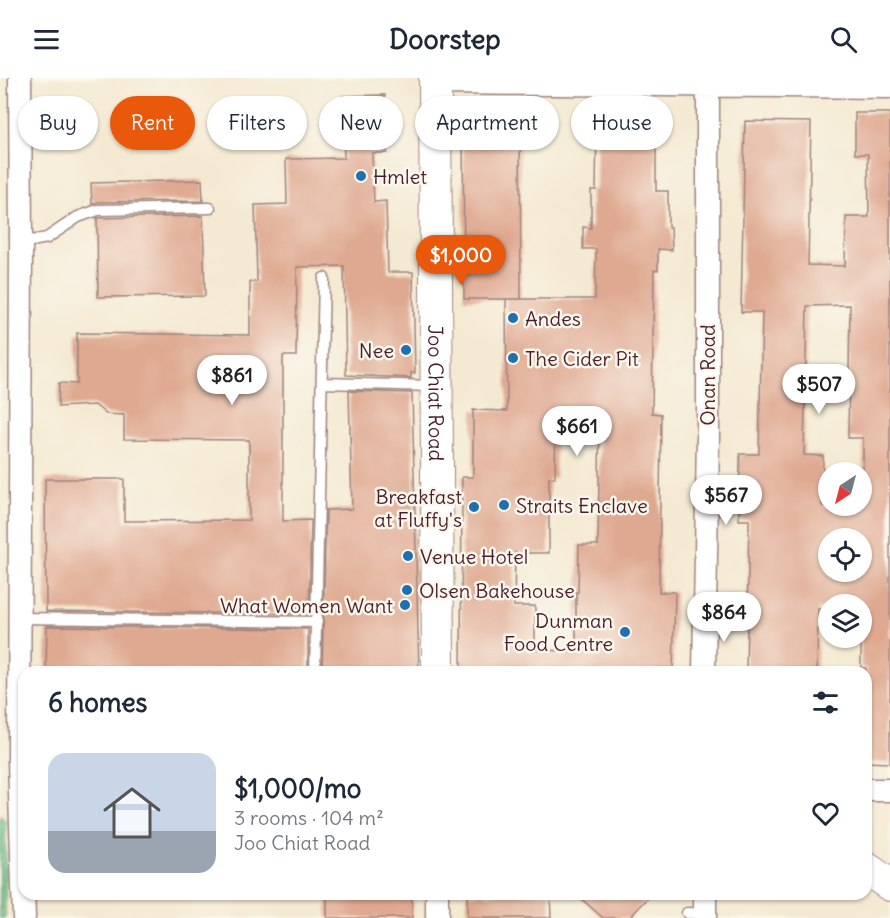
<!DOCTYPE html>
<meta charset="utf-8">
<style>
:root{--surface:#fff;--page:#f6f6f7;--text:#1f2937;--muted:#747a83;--accent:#ea580c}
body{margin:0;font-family:Delius,sans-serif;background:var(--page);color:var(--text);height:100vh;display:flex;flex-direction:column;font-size:22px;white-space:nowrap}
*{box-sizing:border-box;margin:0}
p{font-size:20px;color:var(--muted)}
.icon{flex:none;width:33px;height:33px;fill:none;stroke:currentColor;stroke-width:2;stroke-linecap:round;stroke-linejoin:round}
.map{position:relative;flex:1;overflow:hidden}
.details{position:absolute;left:18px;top:588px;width:854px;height:234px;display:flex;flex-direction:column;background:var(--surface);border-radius:18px;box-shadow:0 2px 4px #0004}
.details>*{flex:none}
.hud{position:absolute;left:18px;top:18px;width:855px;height:54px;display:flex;gap:12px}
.needle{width:39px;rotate:216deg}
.buttons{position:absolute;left:818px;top:384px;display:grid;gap:12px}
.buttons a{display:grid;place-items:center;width:54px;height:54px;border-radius:50%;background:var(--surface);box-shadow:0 2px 4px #0004;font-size:30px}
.price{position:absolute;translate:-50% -51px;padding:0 14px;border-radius:21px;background:#fff;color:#222;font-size:20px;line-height:39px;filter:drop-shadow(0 2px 3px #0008)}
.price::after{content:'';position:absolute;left:50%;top:36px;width:18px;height:14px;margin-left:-9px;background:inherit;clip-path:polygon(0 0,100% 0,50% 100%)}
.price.active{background:var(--accent);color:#fff}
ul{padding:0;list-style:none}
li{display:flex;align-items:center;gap:18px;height:150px;padding:0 30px}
li span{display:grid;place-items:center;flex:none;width:168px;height:120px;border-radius:18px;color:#555}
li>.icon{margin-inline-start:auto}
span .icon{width:72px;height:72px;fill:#fffc;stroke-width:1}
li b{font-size:26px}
h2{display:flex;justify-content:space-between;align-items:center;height:72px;padding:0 30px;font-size:26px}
.pill{padding:0 21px;border-radius:27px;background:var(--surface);box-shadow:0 2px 4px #0004;font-size:21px;line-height:54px}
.pill.active{background:var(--accent);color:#fff}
header{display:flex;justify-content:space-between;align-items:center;height:78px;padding:0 30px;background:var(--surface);font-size:27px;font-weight:800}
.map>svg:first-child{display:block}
.green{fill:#80d89d;stroke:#657c64;stroke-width:1.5}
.building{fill:#dfa890;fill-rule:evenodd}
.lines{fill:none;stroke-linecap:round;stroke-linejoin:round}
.lane-casing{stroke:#9f847e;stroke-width:13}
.street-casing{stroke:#9f847e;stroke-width:25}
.secondary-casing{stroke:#9f847e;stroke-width:34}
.lane{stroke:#fff;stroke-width:10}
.street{stroke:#fff;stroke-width:22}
.secondary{stroke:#fff;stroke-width:32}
.poi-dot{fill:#1f6fb2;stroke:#fbf7ec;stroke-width:2}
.labels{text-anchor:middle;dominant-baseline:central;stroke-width:5;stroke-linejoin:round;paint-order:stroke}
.poi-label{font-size:20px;fill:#4a1f2b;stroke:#fbf7ec;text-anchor:start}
.street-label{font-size:20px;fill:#4a1f2b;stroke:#fbf7ec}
</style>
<header><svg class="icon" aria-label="menu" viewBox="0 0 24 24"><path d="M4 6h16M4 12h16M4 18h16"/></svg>Doorstep<svg class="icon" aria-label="search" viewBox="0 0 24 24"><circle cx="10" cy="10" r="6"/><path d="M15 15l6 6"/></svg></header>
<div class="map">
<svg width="890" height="840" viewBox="0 0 890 840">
<rect width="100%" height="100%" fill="#fbf7ec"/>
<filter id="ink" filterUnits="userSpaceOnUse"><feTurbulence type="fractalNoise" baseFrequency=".0167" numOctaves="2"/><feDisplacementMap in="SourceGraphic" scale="12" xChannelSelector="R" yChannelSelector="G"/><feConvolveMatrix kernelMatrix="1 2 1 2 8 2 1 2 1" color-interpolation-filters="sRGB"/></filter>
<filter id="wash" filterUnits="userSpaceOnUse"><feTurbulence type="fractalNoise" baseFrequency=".008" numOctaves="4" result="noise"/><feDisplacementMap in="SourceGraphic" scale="24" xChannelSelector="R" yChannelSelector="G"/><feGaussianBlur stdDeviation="1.35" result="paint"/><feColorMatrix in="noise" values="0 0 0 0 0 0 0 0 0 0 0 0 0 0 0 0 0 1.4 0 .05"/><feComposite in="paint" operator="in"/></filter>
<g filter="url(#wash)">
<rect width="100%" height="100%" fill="#f4e9d2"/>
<path class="green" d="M 0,738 L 5,743 L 5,840 L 0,840 Z"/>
<g id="blocks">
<path class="building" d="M 385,17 L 387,75 L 372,75 L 374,124 L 386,123 L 388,194 L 413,194 L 415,295 L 411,295 L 411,300 L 346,297 L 344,188 L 297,189 L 296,278 L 283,278 L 283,443 L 311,442 L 309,536 L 46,533 L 45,401 L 124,401 L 124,443 L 249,442 L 249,362 L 124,361 L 124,337 L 106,336 L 95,327 L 58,329 L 59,305 L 77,306 L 77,255 L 250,257 L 250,204 L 257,204 L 255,127 L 287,126 L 286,81 L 344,80 L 342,18 Z
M 855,35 L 890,35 L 890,685 L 866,684 L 866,590 L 861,590 L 861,526 L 828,526 L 828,531 L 818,531 L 817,594 L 746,594 L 749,442 L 739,442 L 740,376 L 759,376 L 762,234 L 741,234 L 745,43 L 811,44 L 808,187 L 845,188 L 846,139 L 869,139 L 868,76 L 855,76 ZM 850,227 L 848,360 L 863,360 L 863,429 L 822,428 L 823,378 L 804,377 L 807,228 ZM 828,460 L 861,460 L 861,494 L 828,494 Z
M 463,42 L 520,42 L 521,221 L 464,221 Z
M 597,45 L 656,45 L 656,113 L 668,113 L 668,150 L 671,150 L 672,172 L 658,171 L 658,192 L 654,192 L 652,335 L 661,336 L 659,514 L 675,514 L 673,594 L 461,594 L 462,399 L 473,399 L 473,332 L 507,333 L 506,221 L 595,221 L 596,171 L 583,171 L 583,149 L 591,150 L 591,112 L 596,112 ZM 556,335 L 600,335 L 598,467 L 579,467 L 578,514 L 576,514 L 576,573 L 535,572 L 535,528 L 514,528 L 515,475 L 549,475 L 549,400 L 555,400 Z
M 202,102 L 203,123 L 98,124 L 92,126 L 91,105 Z
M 203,138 L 205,218 L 98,219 L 97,140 Z
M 349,313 L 412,315 L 419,594 L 322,594 L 326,432 L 352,431 Z
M 47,548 L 308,551 L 308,594 L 46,594 Z
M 327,816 L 412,816 L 412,840 L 327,840 Z
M 467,816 L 550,816 L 551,840 L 467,840 Z
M 576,816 L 652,816 L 629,840 L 603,840 Z"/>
</g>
</g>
<g filter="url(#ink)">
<use href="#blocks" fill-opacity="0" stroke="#9f847e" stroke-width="1.5"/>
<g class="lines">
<defs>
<path id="lane" d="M 21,165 L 47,160 L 78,139 L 98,132 L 210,130
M 323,305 L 434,308
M 19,540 L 317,544
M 315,594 L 324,200
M 687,835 L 705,836"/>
<path id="street" d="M 20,0 L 21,165 L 19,683 L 24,840
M 435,5 L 890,9
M 704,594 L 708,359 L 708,0
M 866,712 L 890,712
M 437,816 L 437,840
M 705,840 L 705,816"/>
<g id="secondary">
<path id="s1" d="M 435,0 L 438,594"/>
<path d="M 866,790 L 890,807"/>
</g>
</defs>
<use href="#lane" class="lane-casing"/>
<use href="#street" class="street-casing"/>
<use href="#secondary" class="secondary-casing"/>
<use href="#lane" class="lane"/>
<use href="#street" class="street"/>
<use href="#secondary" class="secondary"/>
</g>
</g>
<g class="poi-dot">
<circle cx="361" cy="98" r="6"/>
<circle cx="513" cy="240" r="6"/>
<circle cx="406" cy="272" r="6"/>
<circle cx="513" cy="280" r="6"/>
<circle cx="504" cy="427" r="6"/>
<circle cx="474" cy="429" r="6"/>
<circle cx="408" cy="478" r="6"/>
<circle cx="407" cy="512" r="6"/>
<circle cx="405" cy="527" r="6"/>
<circle cx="625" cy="554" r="6"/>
</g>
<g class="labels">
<g class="poi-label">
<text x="373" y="98">Hmlet</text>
<text x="525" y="240">Andes</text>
<text x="394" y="272" text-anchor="end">Nee</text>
<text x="525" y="280">The Cider Pit</text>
<text x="462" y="418" text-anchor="end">Breakfast<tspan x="462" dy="23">at Fluffy's</tspan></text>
<text x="516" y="427">Straits Enclave</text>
<text x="420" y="478">Venue Hotel</text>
<text x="419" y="512">Olsen Bakehouse</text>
<text x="393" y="527" text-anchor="end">What Women Want</text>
<text x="613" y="542" text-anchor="end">Dunman<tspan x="613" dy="23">Food Centre</tspan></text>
</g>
<g class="street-label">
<text transform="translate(707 297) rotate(-90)">Onan Road</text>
<text stroke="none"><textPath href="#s1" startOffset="315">Joo Chiat Road</textPath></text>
</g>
</g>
</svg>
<div class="buttons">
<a><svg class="needle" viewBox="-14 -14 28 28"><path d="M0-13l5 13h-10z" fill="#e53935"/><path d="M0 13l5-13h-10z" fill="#747a83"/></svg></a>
<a><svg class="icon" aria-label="locate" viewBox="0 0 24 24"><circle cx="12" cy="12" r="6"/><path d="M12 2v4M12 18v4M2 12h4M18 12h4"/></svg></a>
<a><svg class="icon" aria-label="layers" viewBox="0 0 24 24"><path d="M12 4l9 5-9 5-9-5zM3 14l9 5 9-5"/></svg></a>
</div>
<b class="price active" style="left:461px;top:208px">$1,000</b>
<b class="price" style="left:232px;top:328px">$861</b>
<b class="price" style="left:819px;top:337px">$507</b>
<b class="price" style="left:577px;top:379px">$661</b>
<b class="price" style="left:726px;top:448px">$567</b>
<b class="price" style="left:724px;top:565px">$864</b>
<div class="hud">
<a class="pill">Buy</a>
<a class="pill active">Rent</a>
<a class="pill">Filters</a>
<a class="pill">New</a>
<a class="pill">Apartment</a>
<a class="pill">House</a>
</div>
<section class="details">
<h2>6 homes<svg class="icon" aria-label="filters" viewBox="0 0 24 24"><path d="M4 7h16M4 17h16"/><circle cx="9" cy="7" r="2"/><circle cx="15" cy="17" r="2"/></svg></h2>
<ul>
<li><span style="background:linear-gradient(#c9d6e8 65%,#9aa5b1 0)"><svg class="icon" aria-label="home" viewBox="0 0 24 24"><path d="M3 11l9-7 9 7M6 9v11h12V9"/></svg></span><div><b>$1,000/mo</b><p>3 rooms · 104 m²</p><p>Joo Chiat Road</p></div><svg class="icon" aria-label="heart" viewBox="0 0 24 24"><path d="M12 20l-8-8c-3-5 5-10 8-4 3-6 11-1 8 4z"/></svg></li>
</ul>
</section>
</div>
